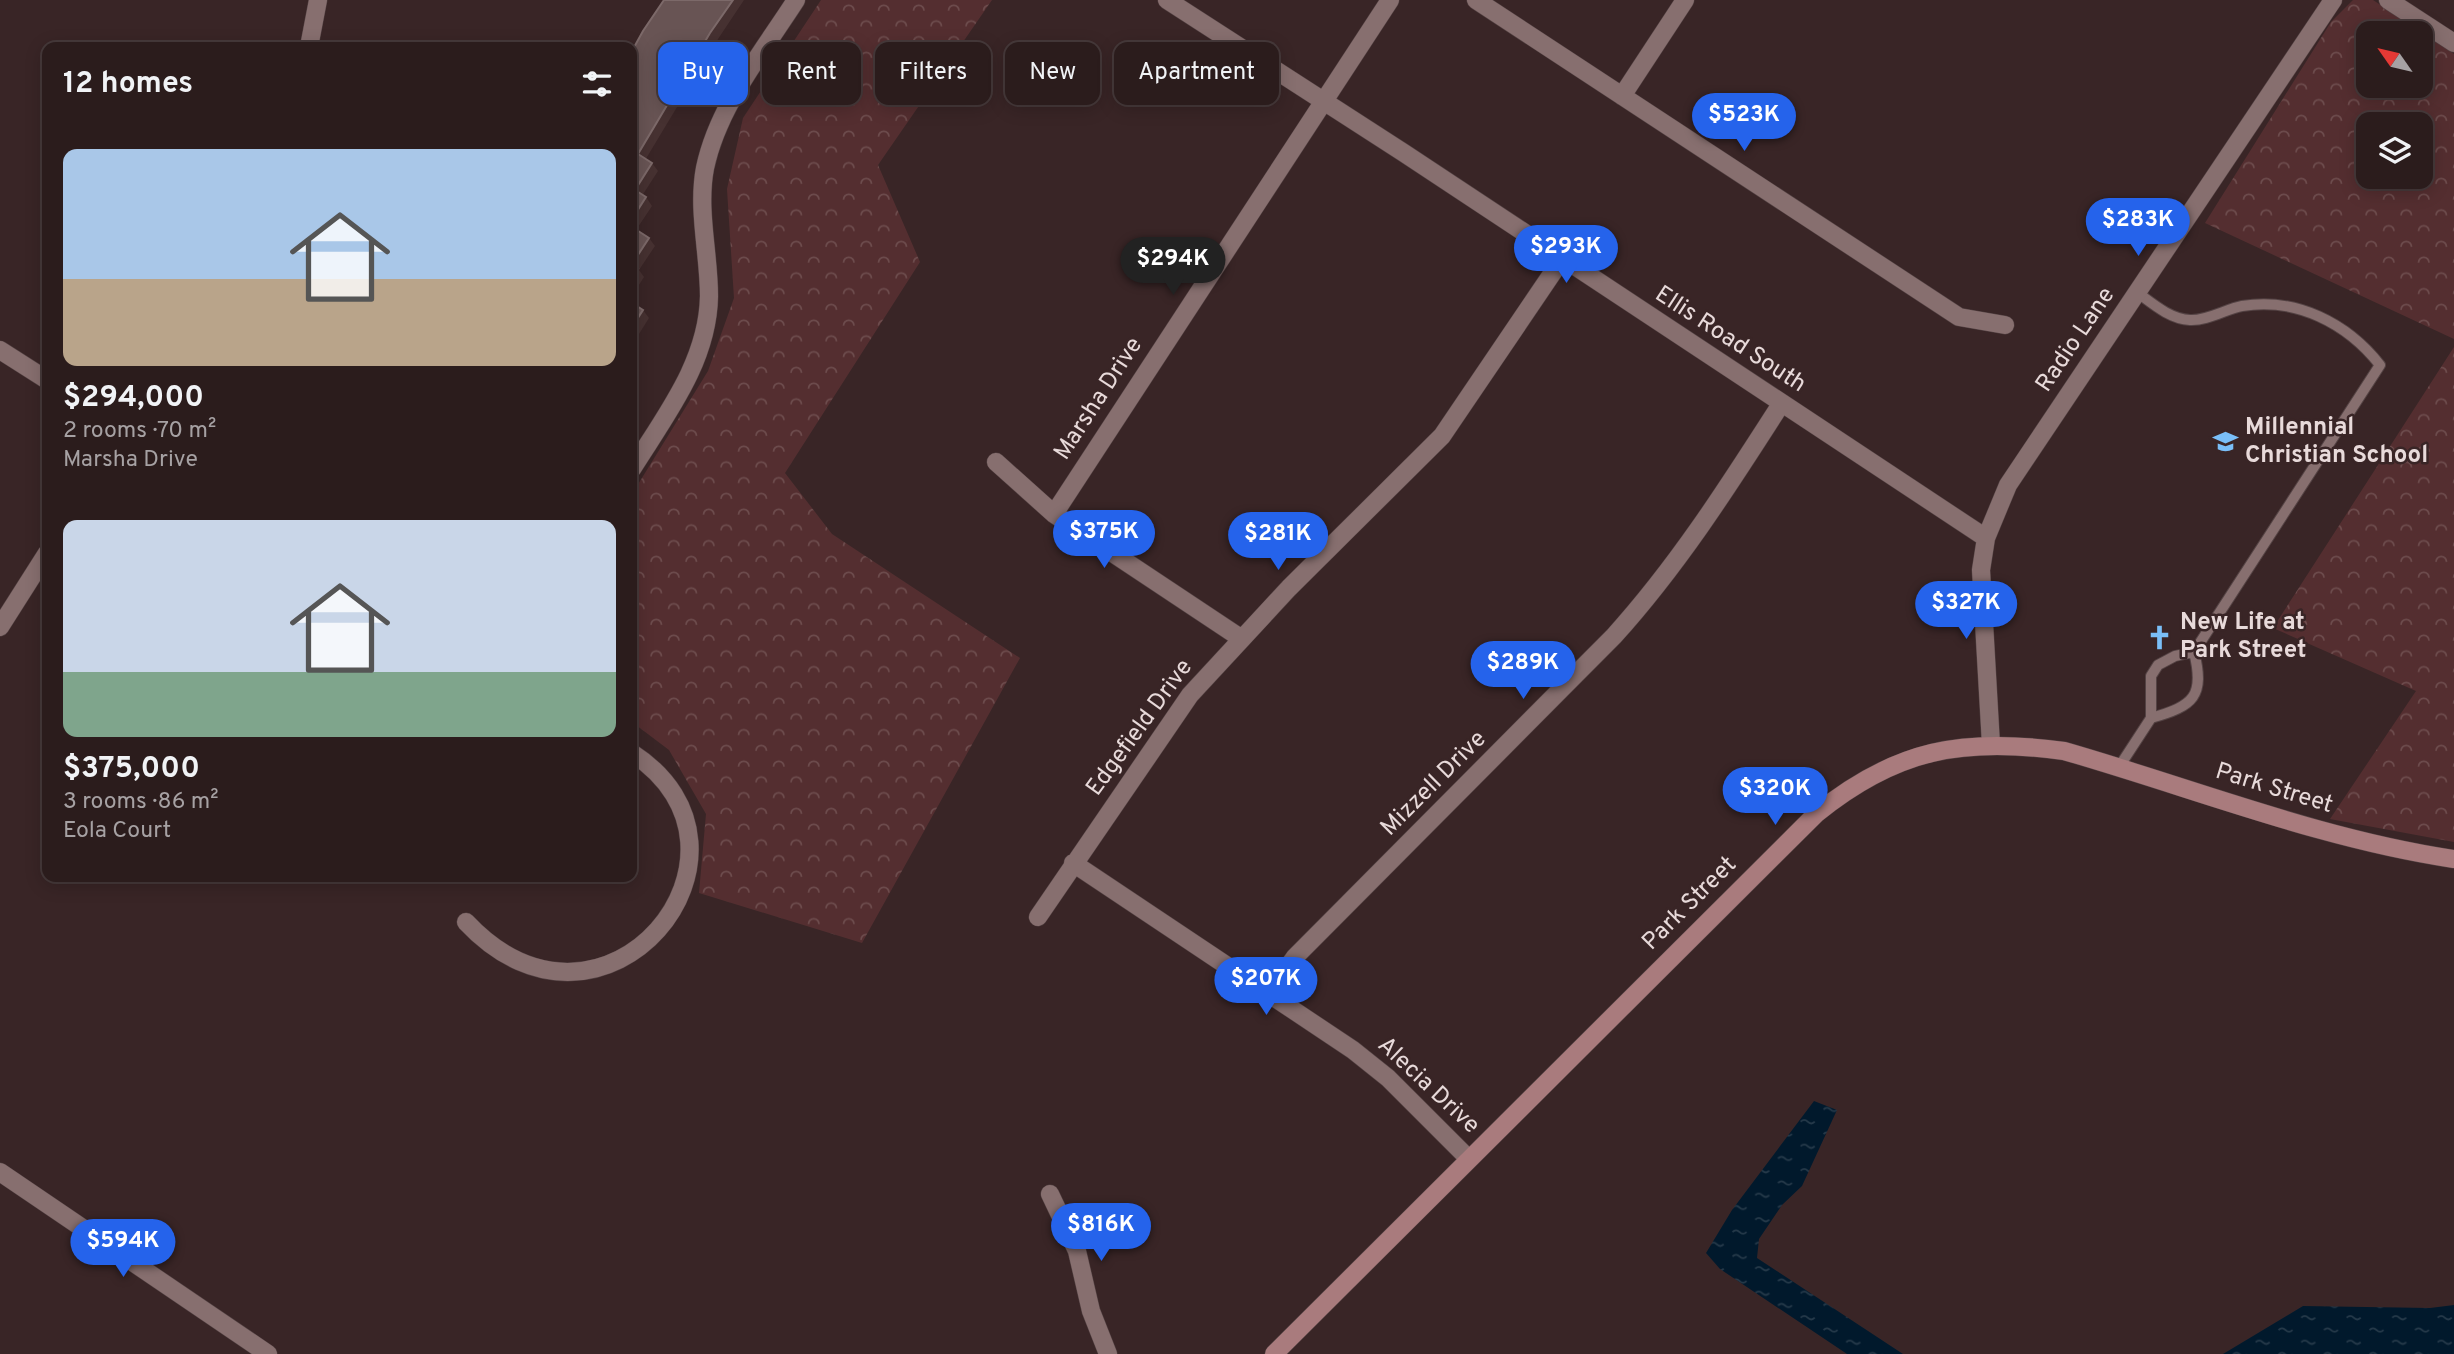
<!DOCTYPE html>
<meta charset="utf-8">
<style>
:root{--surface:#2b1c1c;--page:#372929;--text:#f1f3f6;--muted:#a6a1a3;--line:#473a3b;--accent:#2563eb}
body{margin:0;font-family:Overpass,sans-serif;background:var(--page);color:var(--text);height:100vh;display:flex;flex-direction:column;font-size:26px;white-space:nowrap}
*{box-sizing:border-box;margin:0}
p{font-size:23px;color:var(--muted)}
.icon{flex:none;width:38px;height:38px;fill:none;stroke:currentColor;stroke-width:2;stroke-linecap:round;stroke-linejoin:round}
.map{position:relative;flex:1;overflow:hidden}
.sheet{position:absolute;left:42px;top:42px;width:595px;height:840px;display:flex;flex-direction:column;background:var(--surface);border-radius:14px;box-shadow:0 4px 18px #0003,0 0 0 2px var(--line)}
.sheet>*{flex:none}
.hud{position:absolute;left:658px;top:42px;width:665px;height:63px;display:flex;gap:14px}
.needle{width:46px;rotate:304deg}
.fabs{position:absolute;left:2356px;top:21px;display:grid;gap:14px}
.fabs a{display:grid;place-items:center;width:77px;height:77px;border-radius:14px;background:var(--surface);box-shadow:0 4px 18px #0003,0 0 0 2px var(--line);font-size:35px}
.price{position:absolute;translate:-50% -60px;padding:0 16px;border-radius:24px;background:var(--accent);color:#fff;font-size:23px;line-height:46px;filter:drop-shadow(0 2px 4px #0008)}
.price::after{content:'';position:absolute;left:50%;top:42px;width:21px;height:16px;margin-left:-10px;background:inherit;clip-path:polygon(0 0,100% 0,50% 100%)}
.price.selected{background:#222;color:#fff}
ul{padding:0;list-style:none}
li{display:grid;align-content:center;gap:14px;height:371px;padding:0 21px}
li span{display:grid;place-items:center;height:217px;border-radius:14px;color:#555}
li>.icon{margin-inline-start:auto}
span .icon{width:126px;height:126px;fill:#fffc;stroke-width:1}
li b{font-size:30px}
h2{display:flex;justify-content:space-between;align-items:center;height:84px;padding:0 21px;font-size:30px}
.tag{padding:0 24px;border-radius:14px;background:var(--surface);box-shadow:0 4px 18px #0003,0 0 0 2px var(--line);font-size:24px;line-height:63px}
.tag.selected{background:var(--accent);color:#fff}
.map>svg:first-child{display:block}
.forest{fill:url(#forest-crowns);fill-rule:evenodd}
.water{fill:url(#water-ripples)}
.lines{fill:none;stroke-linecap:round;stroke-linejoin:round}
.lane-casing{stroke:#544344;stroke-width:12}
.street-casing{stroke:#544344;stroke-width:19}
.secondary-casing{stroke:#544344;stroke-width:19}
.lane{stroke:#876f6f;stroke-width:10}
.street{stroke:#876f6f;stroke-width:18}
.secondary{stroke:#a97b7d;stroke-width:18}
.shaded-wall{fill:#463131}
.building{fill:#685454;stroke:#7c6969;stroke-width:2}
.labels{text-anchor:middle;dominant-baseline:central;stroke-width:5;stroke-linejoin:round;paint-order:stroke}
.street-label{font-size:24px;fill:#e8dada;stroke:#392526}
.poi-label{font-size:24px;font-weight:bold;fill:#e8dada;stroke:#392526;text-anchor:start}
</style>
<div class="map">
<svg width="2454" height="1354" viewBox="0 0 2454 1354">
<defs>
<pattern id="forest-crowns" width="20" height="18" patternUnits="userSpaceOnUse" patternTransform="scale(1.75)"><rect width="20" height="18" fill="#542e30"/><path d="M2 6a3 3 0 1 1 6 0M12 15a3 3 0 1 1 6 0" fill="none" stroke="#6d4c4d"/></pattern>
<pattern id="water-ripples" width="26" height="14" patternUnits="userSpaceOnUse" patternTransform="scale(1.75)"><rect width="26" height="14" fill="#01192c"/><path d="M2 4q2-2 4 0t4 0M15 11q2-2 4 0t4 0" fill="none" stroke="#263a4a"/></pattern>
</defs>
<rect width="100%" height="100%" fill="#392526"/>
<path class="forest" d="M 821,0 L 992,0 L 878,165 L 920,262 L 785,473 L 832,534 L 1020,658 L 862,943 L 699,893 L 706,814 L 669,750 L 632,722 L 632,494 L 708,371 L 734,298 L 727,189 L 743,118 Z
M 2353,0 L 2373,0 L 2454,54 L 2454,339 L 2205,223 L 2331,22 ZM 2368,33 L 2420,33 L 2420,86 L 2368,86 ZM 2368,124 L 2420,124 L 2420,177 L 2368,177 Z
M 2454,347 L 2454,842 L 2330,819 L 2416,691 L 2273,628 Z"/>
<path class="water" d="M 1814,1101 L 1837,1110 L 1802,1186 L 1782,1205 L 1759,1239 L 1757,1258 L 1903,1354 L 1847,1354 L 1720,1269 L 1706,1253 L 1732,1210 Z
M 2454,1305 L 2454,1354 L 2223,1354 L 2303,1306 L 2430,1308 Z"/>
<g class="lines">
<defs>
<path id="lane" d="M 2151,718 C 2194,706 2205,696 2194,652
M 2119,767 L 2151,718 L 2151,676 L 2158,665 L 2175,656 L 2194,652 L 2380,365 C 2347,323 2296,297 2242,306 C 2226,309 2207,321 2190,320 C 2170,319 2153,304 2138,293"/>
<path id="street" d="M 1167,0 L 1404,153 L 1986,538
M 1476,0 L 1959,317 L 2005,325
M 2388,0 L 2454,43
M 309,47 L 318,0
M 1622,96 L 1685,0
M 0,350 L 47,380
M 996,462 L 1054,514 L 1242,639
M 632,469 C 665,416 708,362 709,296 C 709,253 697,210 705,168 C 718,106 762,53 796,0
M 1054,514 L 1390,0
M 0,627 L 47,553
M 1991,745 L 1981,570 L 1986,538 L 2008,485 L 2333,0
M 1073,863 L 1353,1050 L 1388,1078 L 1469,1159
M 1038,917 L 1190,695 L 1289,588 L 1442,436 L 1562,259
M 466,922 C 605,1070 783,851 632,753
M 1268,995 L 1295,957 L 1614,636 C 1679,564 1729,485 1781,404
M 0,1172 L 268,1354
M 1050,1194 L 1077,1251 L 1091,1311 L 1108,1354"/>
<path id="secondary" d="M 1274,1354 L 1816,814 C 1896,749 1963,737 2064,751 C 2193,788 2320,839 2454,859"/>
</defs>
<use href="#lane" class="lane-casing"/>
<use href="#street" class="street-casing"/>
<use href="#secondary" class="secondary-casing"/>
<use href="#lane" class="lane"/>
<use href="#street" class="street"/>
<use href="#secondary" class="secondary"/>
</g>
<path class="shaded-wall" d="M 733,0 L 744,0 L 716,42 L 644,162 L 638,154 L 710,33 Z
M 652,163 L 658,171 L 640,199 L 635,190 Z
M 646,197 L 652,206 L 634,233 L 632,229 L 632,219 Z
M 649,238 L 655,246 L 639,270 L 644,277 L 632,296 L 632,264 Z
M 643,310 L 649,318 L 634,342 L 639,349 L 632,360 L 632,327 Z"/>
<path class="building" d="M 664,0 L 733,0 L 710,33 L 638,154 L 652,163 L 635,190 L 646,197 L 632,219 L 632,69 L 634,66 L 632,64 L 632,51 L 643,31 Z
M 632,227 L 649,238 L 632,264 Z
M 632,265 L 638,269 L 632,278 Z
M 632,303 L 643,310 L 632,327 Z"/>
<defs>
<symbol id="school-bare" viewBox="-9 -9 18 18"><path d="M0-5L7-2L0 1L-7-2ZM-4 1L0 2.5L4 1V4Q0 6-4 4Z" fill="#7abff8" stroke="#392526" stroke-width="2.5" paint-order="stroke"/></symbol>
<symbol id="church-bare" viewBox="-9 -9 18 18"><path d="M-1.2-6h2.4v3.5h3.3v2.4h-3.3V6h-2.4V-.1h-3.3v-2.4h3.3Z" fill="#7abff8" stroke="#392526" stroke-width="2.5" paint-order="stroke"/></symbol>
</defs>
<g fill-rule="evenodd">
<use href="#school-bare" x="2208" y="424" width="35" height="35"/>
<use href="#church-bare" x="2142" y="620" width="35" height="35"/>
</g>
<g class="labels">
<g class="street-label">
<text transform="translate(1730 340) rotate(33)">Ellis Road South</text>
<text transform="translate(2076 340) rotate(-56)">Radio Lane</text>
<text transform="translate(1099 399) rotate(-57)">Marsha Drive</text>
<text transform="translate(1140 728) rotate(-54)">Edgefield Drive</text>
<text transform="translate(1434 784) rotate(-45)">Mizzell Drive</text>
<text transform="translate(2274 789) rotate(17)">Park Street</text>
<text transform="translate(1690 904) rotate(-45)">Park Street</text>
<text transform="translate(1428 1086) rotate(43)">Alecia Drive</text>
</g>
<g class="poi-label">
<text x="2245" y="428">Millennial<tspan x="2245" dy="28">Christian School</tspan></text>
<text x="2180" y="623">New Life at<tspan x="2180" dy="28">Park Street</tspan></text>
</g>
</g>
</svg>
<div class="fabs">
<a><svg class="needle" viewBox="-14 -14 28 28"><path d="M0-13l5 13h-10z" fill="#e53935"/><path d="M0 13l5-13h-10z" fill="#a6a1a3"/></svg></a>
<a><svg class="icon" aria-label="layers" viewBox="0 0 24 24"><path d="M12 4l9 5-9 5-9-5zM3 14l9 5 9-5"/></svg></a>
</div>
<b class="price" style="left:1744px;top:153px">$523K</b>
<b class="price" style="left:2138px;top:258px">$283K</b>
<b class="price" style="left:1566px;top:285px">$293K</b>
<b class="price selected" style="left:1173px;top:297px">$294K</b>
<b class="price" style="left:1104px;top:570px">$375K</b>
<b class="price" style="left:1278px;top:572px">$281K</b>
<b class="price" style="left:1966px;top:641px">$327K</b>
<b class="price" style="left:1523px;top:701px">$289K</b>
<b class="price" style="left:1775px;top:827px">$320K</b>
<b class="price" style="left:1266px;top:1017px">$207K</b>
<b class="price" style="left:1101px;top:1263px">$816K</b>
<b class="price" style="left:123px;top:1279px">$594K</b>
<div class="hud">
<a class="tag selected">Buy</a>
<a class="tag">Rent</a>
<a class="tag">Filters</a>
<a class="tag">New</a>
<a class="tag">Apartment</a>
</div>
<section class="sheet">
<h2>12 homes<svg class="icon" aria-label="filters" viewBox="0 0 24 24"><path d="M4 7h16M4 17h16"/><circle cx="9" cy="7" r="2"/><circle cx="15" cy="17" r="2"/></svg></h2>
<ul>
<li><span style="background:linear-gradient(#a9c7e8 60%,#b9a48a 0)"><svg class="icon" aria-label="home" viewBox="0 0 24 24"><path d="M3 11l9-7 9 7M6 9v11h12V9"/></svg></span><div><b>$294,000</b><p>2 rooms · 70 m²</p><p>Marsha Drive</p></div></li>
<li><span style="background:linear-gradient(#c9d6e8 70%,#7fa58c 0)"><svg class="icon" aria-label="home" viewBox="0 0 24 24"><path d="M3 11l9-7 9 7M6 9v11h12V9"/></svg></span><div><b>$375,000</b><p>3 rooms · 86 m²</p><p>Eola Court</p></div></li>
</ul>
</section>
</div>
